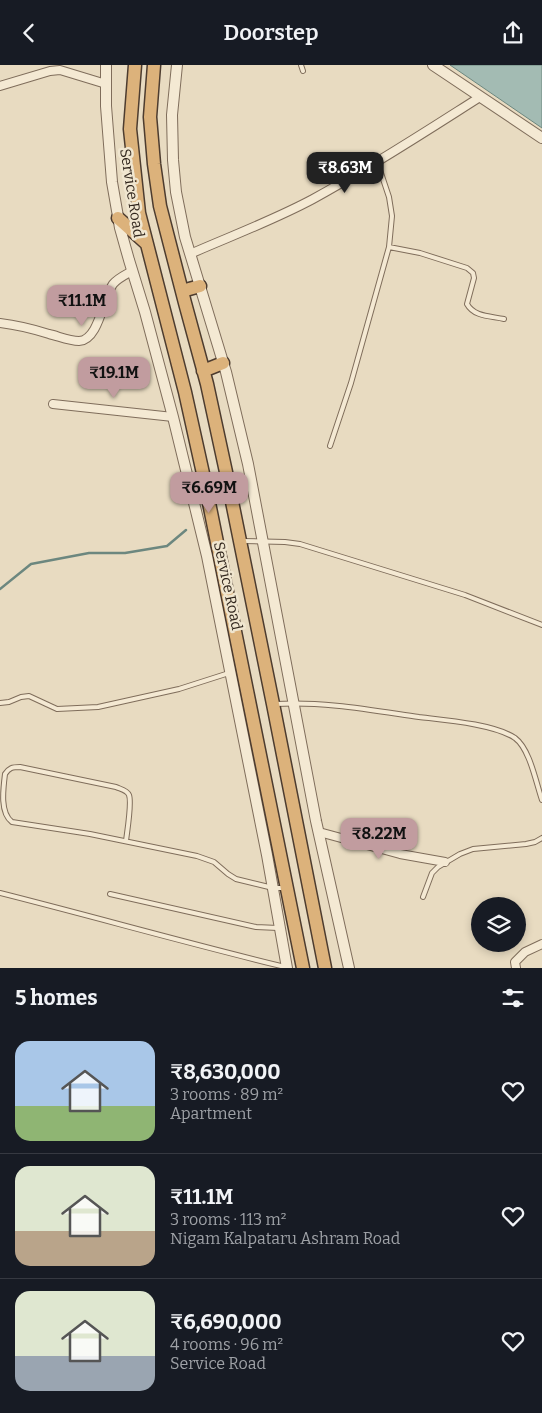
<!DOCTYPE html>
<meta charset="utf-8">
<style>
:root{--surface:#171b24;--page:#20242c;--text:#f1f3f6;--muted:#9ea1a6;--line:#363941;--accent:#c19c9f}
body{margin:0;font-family:Bitter,serif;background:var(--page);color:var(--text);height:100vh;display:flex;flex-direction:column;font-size:19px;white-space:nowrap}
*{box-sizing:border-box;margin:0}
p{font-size:16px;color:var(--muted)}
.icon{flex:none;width:28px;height:28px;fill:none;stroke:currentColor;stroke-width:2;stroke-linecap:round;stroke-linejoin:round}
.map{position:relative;height:903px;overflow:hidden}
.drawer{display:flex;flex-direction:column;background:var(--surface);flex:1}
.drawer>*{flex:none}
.tools{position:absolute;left:471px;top:832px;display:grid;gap:10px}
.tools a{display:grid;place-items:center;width:55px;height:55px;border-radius:50%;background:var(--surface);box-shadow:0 2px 8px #0003;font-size:25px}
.price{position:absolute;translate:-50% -42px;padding:0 11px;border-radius:10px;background:var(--accent);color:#111;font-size:16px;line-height:32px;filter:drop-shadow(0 1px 2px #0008)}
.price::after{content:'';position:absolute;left:50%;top:30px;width:15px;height:11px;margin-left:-8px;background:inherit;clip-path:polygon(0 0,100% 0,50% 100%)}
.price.current{background:#222;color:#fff}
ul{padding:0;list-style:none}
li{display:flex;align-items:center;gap:15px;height:125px;padding:0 15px}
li+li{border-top:1px solid var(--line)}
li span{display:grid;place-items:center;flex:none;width:140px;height:100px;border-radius:15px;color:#555}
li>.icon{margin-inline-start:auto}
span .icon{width:60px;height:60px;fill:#fffc;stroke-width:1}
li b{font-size:21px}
h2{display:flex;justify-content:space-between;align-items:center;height:60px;padding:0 15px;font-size:21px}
header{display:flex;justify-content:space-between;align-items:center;height:65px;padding:0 15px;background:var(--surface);font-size:22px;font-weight:600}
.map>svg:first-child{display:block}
.water{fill:#a3bbb3;stroke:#6c877f}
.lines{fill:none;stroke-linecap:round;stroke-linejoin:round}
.stream{stroke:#6c877f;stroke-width:2.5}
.service-casing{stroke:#7f6d5b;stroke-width:6}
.minor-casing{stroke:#7f6d5b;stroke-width:10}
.tertiary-casing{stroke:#7f6d5b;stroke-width:12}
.trunk-casing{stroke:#4d3c2f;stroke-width:15}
.service{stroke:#f4e9d3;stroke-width:4}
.minor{stroke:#f4e9d3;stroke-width:8}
.tertiary{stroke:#f4e9d3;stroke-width:10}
.trunk{stroke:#dcb27b;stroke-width:12}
.labels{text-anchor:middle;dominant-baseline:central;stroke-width:5;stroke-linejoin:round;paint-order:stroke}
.street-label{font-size:15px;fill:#31261d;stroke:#f0e6d0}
</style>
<header><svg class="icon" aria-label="back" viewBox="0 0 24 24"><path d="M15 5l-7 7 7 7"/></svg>Doorstep<svg class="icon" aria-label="share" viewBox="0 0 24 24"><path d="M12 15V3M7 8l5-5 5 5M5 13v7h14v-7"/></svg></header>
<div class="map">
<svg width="542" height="903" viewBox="0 0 542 903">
<rect width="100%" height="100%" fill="#e8dbc1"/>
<path class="water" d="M 450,0 L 542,0 L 542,63 Z"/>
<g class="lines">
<path class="stream" d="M 0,524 L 31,499 L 89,488 L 125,488 L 167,481 L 186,465"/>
<defs>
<path id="service" d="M 301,0 L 303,6
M 389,182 L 420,188 L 467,203 L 473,208 L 474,213 L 467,239 C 474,252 491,251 504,254
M 330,381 L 351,318 L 389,182 L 392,151 L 389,132 L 377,96
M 243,476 L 285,477 L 300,479 L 465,530 L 542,560
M 0,638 L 9,637 L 21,632 L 29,631 L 57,644 L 98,642 L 179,624 L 229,608
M 275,639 C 323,636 371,645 419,652 C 444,655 494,659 515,673 C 530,684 536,718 542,735
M 126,776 C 127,767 132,738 129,730 C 127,725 120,724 116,722 L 20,702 C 12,702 9,703 5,709 C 3,725 0,748 12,757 L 90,769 L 197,791 L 214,797 L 228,809 L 236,814 L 273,823 L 285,823
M 0,828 C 95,852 190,879 285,902
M 110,829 L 256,862 L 278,863
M 423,832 L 432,808 L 438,802 L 460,789 L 473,784 L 526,779 L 535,777 L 542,773"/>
<path id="minor" d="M 0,21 L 50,6 L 60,5 L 106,19
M 190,189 C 231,171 274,155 313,134 C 370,103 425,67 480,32
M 0,258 C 17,260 33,264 49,269 C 58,271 69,276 79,276 C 99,275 103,233 113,219 C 118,213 125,210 132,206
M 53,339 L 173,352
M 319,767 L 400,789 L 445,797
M 516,903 L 515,897 L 525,887 L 542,879"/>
<path id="tertiary" d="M 106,0 L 106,41 L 112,117 L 120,163 L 129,195 L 145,247 L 173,352 L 207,491 L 267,790 L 287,903
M 177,0 L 172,50 L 173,95 L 176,127 L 185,172 L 226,307 L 248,399 L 316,756 L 349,903
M 433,0 L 542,73"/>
<path id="trunk" d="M 135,0 L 130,64 L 139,148 L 185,327 L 204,413 L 303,903
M 154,0 L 150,52 L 154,99 L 160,141 L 185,238 L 207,319 L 226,407 L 273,639 L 325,903
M 118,153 L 147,179
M 182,226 L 200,221
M 203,306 L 223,298"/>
</defs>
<use href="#service" class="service-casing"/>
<use href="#minor" class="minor-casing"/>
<use href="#tertiary" class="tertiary-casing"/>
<use href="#trunk" class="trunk-casing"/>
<use href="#service" class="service"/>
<use href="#minor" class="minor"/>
<use href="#tertiary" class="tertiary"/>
<use href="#trunk" class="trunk"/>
</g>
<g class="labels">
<g class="street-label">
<text transform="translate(132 128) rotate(81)">Service Road</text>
<text transform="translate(228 521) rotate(78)">Service Road</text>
</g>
</g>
</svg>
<div class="tools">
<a><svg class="icon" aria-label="layers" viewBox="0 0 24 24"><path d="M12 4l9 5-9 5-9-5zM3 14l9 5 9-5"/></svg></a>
</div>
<b class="price current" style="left:345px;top:129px">₹8.63M</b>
<b class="price" style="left:82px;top:262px">₹11.1M</b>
<b class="price" style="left:114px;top:334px">₹19.1M</b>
<b class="price" style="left:209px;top:449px">₹6.69M</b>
<b class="price" style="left:379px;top:795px">₹8.22M</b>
</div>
<section class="drawer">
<h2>5 homes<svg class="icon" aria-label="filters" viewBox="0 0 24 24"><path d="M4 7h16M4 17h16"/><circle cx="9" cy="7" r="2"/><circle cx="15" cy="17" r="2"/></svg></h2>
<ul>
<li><span style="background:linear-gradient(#a9c7e8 65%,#8fb573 0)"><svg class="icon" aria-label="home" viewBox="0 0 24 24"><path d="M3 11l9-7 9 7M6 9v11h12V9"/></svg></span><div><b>₹8,630,000</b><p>3 rooms · 89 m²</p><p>Apartment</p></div><svg class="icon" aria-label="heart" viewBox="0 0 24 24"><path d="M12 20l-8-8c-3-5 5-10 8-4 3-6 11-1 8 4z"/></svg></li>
<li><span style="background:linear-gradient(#dfe7d0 65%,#b9a48a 0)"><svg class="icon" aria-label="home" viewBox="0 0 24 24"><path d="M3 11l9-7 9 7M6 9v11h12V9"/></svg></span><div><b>₹11.1M</b><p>3 rooms · 113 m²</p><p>Nigam Kalpataru Ashram Road</p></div><svg class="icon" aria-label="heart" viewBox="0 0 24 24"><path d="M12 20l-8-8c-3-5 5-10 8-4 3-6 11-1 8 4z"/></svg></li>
<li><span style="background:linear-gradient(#dfe7d0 65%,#9aa5b1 0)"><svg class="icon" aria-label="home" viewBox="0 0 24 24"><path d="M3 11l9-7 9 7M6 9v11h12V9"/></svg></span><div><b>₹6,690,000</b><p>4 rooms · 96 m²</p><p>Service Road</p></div><svg class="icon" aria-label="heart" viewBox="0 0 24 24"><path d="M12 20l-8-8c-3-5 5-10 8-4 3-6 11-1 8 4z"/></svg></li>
</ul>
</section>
